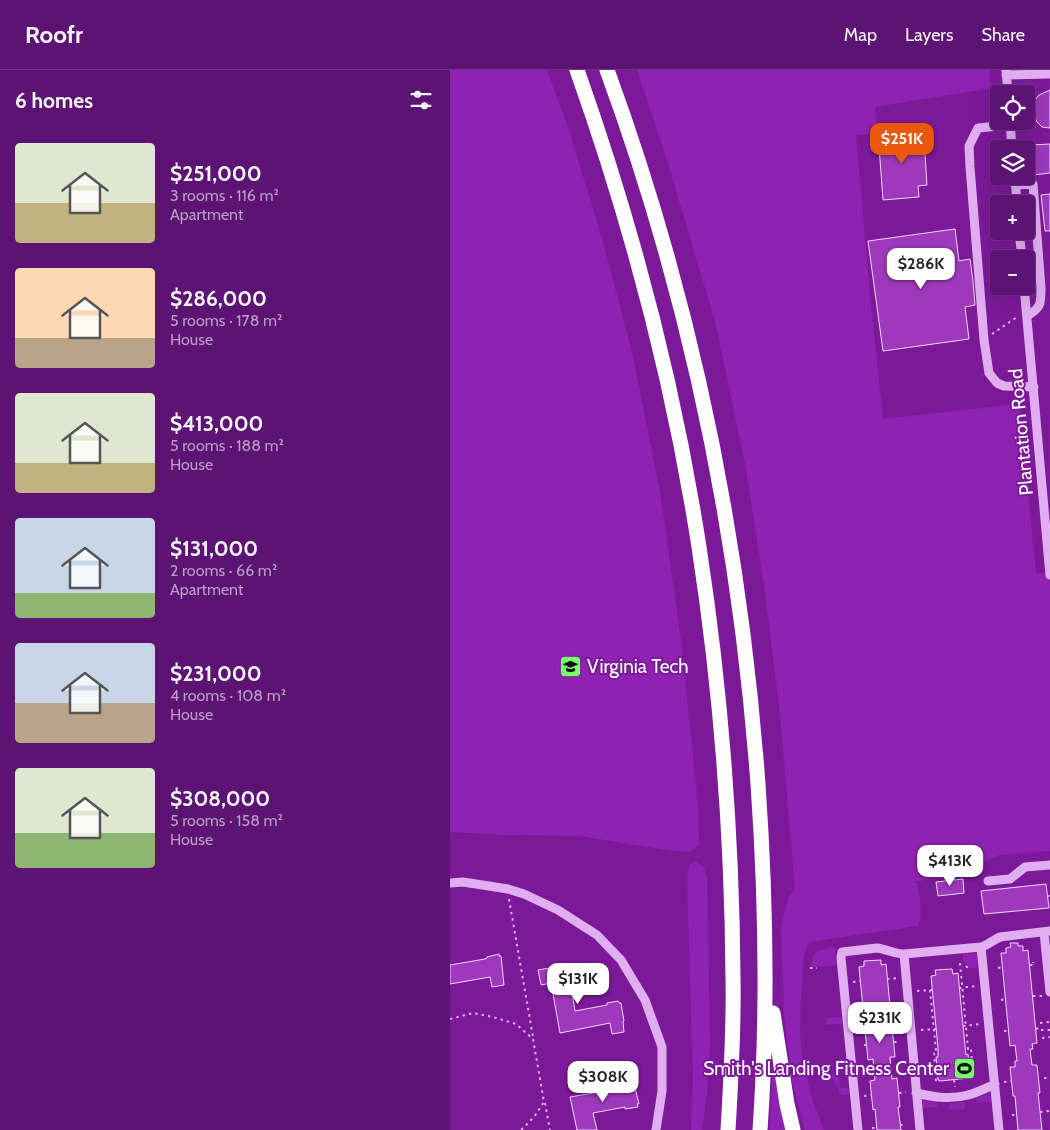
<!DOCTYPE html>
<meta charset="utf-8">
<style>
:root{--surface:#5d1373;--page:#66207b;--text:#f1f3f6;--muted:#b99ec4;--line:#723285;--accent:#ea580c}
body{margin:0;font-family:Cabin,sans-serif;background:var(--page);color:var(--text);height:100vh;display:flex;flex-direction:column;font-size:19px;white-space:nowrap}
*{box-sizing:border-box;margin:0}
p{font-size:16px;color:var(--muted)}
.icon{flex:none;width:28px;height:28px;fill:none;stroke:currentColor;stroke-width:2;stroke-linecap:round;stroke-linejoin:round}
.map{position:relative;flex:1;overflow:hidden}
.drawer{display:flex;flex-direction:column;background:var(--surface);width:450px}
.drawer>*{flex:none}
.fabs{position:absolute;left:540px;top:15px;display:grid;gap:10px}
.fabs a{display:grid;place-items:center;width:45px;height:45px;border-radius:5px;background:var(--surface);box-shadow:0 5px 20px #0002,0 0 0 1px var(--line);font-size:25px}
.price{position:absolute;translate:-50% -42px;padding:0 11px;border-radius:10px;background:#fff;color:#222;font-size:16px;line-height:32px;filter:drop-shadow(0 1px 2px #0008)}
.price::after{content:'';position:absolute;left:50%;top:30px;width:15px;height:11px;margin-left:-8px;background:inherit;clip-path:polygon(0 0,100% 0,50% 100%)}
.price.active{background:var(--accent);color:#fff}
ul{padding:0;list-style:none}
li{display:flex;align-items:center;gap:15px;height:125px;padding:0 15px}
li span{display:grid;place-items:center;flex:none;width:140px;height:100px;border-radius:5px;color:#555}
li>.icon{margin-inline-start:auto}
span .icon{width:60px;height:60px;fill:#fffc;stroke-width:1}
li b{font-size:21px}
h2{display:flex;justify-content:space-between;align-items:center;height:60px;padding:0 15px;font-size:21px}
header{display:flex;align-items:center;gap:30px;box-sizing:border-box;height:70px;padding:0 25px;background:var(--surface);border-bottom:1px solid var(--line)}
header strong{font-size:24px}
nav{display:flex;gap:28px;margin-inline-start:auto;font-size:18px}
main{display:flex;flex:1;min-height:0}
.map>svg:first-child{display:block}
.green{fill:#9022b3}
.building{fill:#9e39bd;stroke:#f3d6fc}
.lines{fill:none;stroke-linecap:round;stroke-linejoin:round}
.path{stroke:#e1aef1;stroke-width:2;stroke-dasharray:2.5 4;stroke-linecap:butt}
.minor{stroke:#e1aef1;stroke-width:9}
.highway{stroke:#fff;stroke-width:15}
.labels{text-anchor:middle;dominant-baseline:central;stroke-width:4;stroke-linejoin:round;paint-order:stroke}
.street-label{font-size:19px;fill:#fff;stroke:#7c1999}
.poi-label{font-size:19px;fill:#fff;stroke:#7c1999;text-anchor:start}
</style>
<header>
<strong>Roofr</strong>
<nav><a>Map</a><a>Layers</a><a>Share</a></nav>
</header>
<main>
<section class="drawer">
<h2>6 homes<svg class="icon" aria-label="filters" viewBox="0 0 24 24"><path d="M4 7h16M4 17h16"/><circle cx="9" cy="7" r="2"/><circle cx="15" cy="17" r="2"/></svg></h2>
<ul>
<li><span style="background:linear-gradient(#dfe7d0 60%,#c2b280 0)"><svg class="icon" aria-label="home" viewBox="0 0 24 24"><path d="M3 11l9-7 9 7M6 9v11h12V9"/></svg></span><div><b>$251,000</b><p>3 rooms · 116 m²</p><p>Apartment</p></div></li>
<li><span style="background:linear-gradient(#ffd9b3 70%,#b9a48a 0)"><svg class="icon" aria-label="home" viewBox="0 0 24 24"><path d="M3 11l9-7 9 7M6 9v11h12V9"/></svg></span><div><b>$286,000</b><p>5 rooms · 178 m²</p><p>House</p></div></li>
<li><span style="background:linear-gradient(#dfe7d0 70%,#c2b280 0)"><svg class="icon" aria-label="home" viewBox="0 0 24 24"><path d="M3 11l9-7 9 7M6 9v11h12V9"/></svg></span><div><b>$413,000</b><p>5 rooms · 188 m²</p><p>House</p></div></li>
<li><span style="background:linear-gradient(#c9d6e8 75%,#8fb573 0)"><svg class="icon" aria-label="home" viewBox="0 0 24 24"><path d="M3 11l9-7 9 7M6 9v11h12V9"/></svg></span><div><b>$131,000</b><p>2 rooms · 66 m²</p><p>Apartment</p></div></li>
<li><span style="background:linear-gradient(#c9d6e8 60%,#b9a48a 0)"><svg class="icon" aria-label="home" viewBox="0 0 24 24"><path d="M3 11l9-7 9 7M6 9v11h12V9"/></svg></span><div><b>$231,000</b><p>4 rooms · 108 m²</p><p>House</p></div></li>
<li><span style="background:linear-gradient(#dfe7d0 65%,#8fb573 0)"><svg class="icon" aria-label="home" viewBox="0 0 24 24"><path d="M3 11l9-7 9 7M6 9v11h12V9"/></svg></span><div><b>$308,000</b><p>5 rooms · 158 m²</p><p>House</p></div></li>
</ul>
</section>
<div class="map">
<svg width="600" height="1060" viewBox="0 0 600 1060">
<rect width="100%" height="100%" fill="#7c1999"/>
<path class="green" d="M 0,0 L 97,0 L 119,60 L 151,165 L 182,282 L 210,421 L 232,577 L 248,735 L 249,774 L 240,782 L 222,781 L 130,766 L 54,765 L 0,762 Z
M 187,0 L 539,0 L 541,18 L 425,37 L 428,63 L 406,65 L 420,225 L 433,349 L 569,334 L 586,503 L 600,502 L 600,781 L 549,785 L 503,808 L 463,811 L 467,814 C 470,827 473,844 468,856 L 359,872 L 356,878 L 353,890 L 350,956 L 352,987 L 361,1026 L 374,1060 L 355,1060 L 342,1010 L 334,945 L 331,858 L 337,832 L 340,825 L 345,819 L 330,644 L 314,515 L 296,399 L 266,255 L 218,93 Z
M 245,791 L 254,797 L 257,807 L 260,974 L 257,1023 L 252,1060 L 241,1060 L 243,1009 L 237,806 L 239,796 Z
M 385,877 L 386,895 L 362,897 C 361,880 371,879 385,877 Z
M 525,883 L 527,884 L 527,897 L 521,899 L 513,891 L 513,884 Z
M 391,947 L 392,948 L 392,954 L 376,955 L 376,948 Z
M 323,976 L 337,1060 L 320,1060 Z
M 383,1003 L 388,1003 L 390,1018 L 397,1018 L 399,1019 L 399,1023 L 396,1025 L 391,1025 L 382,1006 Z
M 538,1024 L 540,1025 L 541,1031 L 540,1032 L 526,1033 L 526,1029 Z
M 474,1030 L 487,1033 L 488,1037 L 474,1038 C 472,1037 472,1032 474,1030 Z
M 513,1032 L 515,1034 L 514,1039 L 501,1040 L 499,1039 L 500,1034 Z"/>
<path class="building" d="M 600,20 L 600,58 L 592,57 L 587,52 L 584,46 L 583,37 L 585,30 L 589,25 Z
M 462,60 L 463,69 L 474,68 L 477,115 L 468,116 L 469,127 L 433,130 L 428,63 Z
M 600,74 L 600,103 L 583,105 L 580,75 Z
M 600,124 L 600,161 L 595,161 L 591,125 Z
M 505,159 L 509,191 L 520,189 L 523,211 L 525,235 L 515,237 L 519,269 L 433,281 L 418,171 Z
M 513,809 L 514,823 L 488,826 L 486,812 Z
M 596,814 L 599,838 L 534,844 L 531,821 Z
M 560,873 L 568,873 L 568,876 L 573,876 L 573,881 L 578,880 L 587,973 L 582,974 L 583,979 L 580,979 L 582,995 L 587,995 L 590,1023 L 588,1023 L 592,1060 L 568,1060 L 565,1026 L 563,1026 L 560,997 L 565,997 L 565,991 L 567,991 L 565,975 L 560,976 L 551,883 L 556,883 L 556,878 L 561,877 Z
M 49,884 L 49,886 L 51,886 L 54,915 L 42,917 L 40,907 L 0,914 L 0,895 L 35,889 L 37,888 L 37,887 Z
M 431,890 L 431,895 L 436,894 L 445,987 L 440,987 L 442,1009 L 447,1008 L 450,1037 L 448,1037 L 451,1060 L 427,1060 L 425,1039 L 423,1040 L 420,1011 L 425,1010 L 423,989 L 418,990 L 409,897 L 414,896 L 414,891 Z
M 117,895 L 117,897 L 120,896 L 120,900 L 122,909 L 120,909 L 125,941 L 157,935 L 157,933 L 168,931 L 169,933 L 171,933 L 174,951 L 173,951 L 174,962 L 162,964 L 160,953 L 110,963 L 101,913 L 91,915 L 88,900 Z
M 502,899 L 503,904 L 508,903 L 515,976 L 516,985 L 518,984 L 520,1008 L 490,1011 L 488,1010 L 487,995 L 486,987 L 488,987 L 488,978 L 481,906 L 486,905 L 485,900 Z
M 182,1005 L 189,1034 L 187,1034 L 188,1037 L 175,1039 L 175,1037 L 143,1043 L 147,1060 L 127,1060 L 120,1027 L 171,1018 L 169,1008 Z"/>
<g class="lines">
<path class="path" d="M 542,264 L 567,247
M 597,826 L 600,826
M 59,829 L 83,967
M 583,892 L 583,893
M 510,893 L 518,979 L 521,978 L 523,1009
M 580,895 L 583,895
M 516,896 L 519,899
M 360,898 L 367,898
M 548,898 L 553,897
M 437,909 L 448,908
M 403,912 L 411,911
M 509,918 L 527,916
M 480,920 L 486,981 L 484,981 L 486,1012
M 467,921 L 482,920
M 583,926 L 593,926
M 551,930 L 556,929
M 441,941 L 451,940
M 411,943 L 414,943
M 0,949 L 23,943 L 43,947 L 66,954 L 83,969 L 94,1032 L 84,1047 L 71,1060
M 590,953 L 600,952
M 513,956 L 530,954
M 586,959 L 589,958
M 471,960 L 486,959
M 591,960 L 600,960
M 554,961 L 559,961
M 592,968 L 600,967
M 444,972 L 447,972
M 414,975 L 417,975
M 362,1001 L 375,1000
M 594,1008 L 600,1008
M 504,1010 L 505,1017
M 554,1012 L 562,1011
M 449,1023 L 456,1022
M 414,1026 L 422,1025
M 95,1033 L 100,1060
M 590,1042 L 600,1041
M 562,1045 L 567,1045
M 450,1055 L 455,1055
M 422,1058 L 427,1058"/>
<path class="minor" d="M 556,0 L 558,24
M 556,5 L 600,4
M 560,51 L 562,79
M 560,55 L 528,58 L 519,76 L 520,97 L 534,270 L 539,303 L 547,313 L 554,316 L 584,317
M 565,106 L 567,134
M 565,115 L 583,114 L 591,218 C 591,234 591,238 577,246
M 569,161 L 572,189
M 574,216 L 600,505
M 538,811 L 560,809 L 575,797 L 600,795
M 0,813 L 13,812 L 58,819 L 74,824 L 108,840 L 147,865 L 171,890 L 195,930 L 212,977 L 212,1021 L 206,1060
M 594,862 L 600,922
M 531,877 L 549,1060
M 454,884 L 470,1060
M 466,1023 C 483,1027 500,1030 518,1025 C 527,1023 536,1018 545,1014
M 408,1060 L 391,888 L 392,882 L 427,878 C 436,879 444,884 454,884 L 531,877 C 538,875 543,870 550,867 L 600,861"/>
<path class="highway" d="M 127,0 C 182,155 224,315 249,477 C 271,620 282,764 283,908 C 284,959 281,1010 278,1060
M 157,0 C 241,229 290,470 308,714 C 316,829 318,945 310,1060
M 323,943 L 337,1034 L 343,1060"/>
</g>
<defs>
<symbol id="university-square" viewBox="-11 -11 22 22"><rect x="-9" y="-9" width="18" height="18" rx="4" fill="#7aff6e" stroke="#7c1999"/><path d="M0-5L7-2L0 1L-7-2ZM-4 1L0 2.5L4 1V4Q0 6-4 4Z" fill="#111"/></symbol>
<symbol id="stadium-square" viewBox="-11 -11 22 22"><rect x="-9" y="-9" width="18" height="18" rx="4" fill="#7aff6e" stroke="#7c1999"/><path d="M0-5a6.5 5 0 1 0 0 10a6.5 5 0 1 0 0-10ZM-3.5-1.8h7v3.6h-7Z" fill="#111"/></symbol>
</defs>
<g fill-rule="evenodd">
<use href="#university-square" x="108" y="584" width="25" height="25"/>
<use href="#stadium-square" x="502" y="986" width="25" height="25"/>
</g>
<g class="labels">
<g class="street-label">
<text transform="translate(571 362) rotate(-95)">Plantation Road</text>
</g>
<g class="poi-label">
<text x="137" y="596">Virginia Tech</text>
<text x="499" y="998" text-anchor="end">Smith's Landing Fitness Center</text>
</g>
</g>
</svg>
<div class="fabs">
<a><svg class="icon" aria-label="locate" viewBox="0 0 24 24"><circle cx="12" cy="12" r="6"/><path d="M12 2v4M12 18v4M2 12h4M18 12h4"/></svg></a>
<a><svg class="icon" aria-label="layers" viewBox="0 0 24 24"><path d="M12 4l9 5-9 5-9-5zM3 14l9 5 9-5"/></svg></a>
<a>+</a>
<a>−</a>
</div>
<b class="price active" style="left:452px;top:95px">$251K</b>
<b class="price" style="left:471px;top:220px">$286K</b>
<b class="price" style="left:500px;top:817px">$413K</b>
<b class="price" style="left:128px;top:935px">$131K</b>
<b class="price" style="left:430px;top:974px">$231K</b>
<b class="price" style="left:153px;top:1033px">$308K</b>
</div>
</main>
